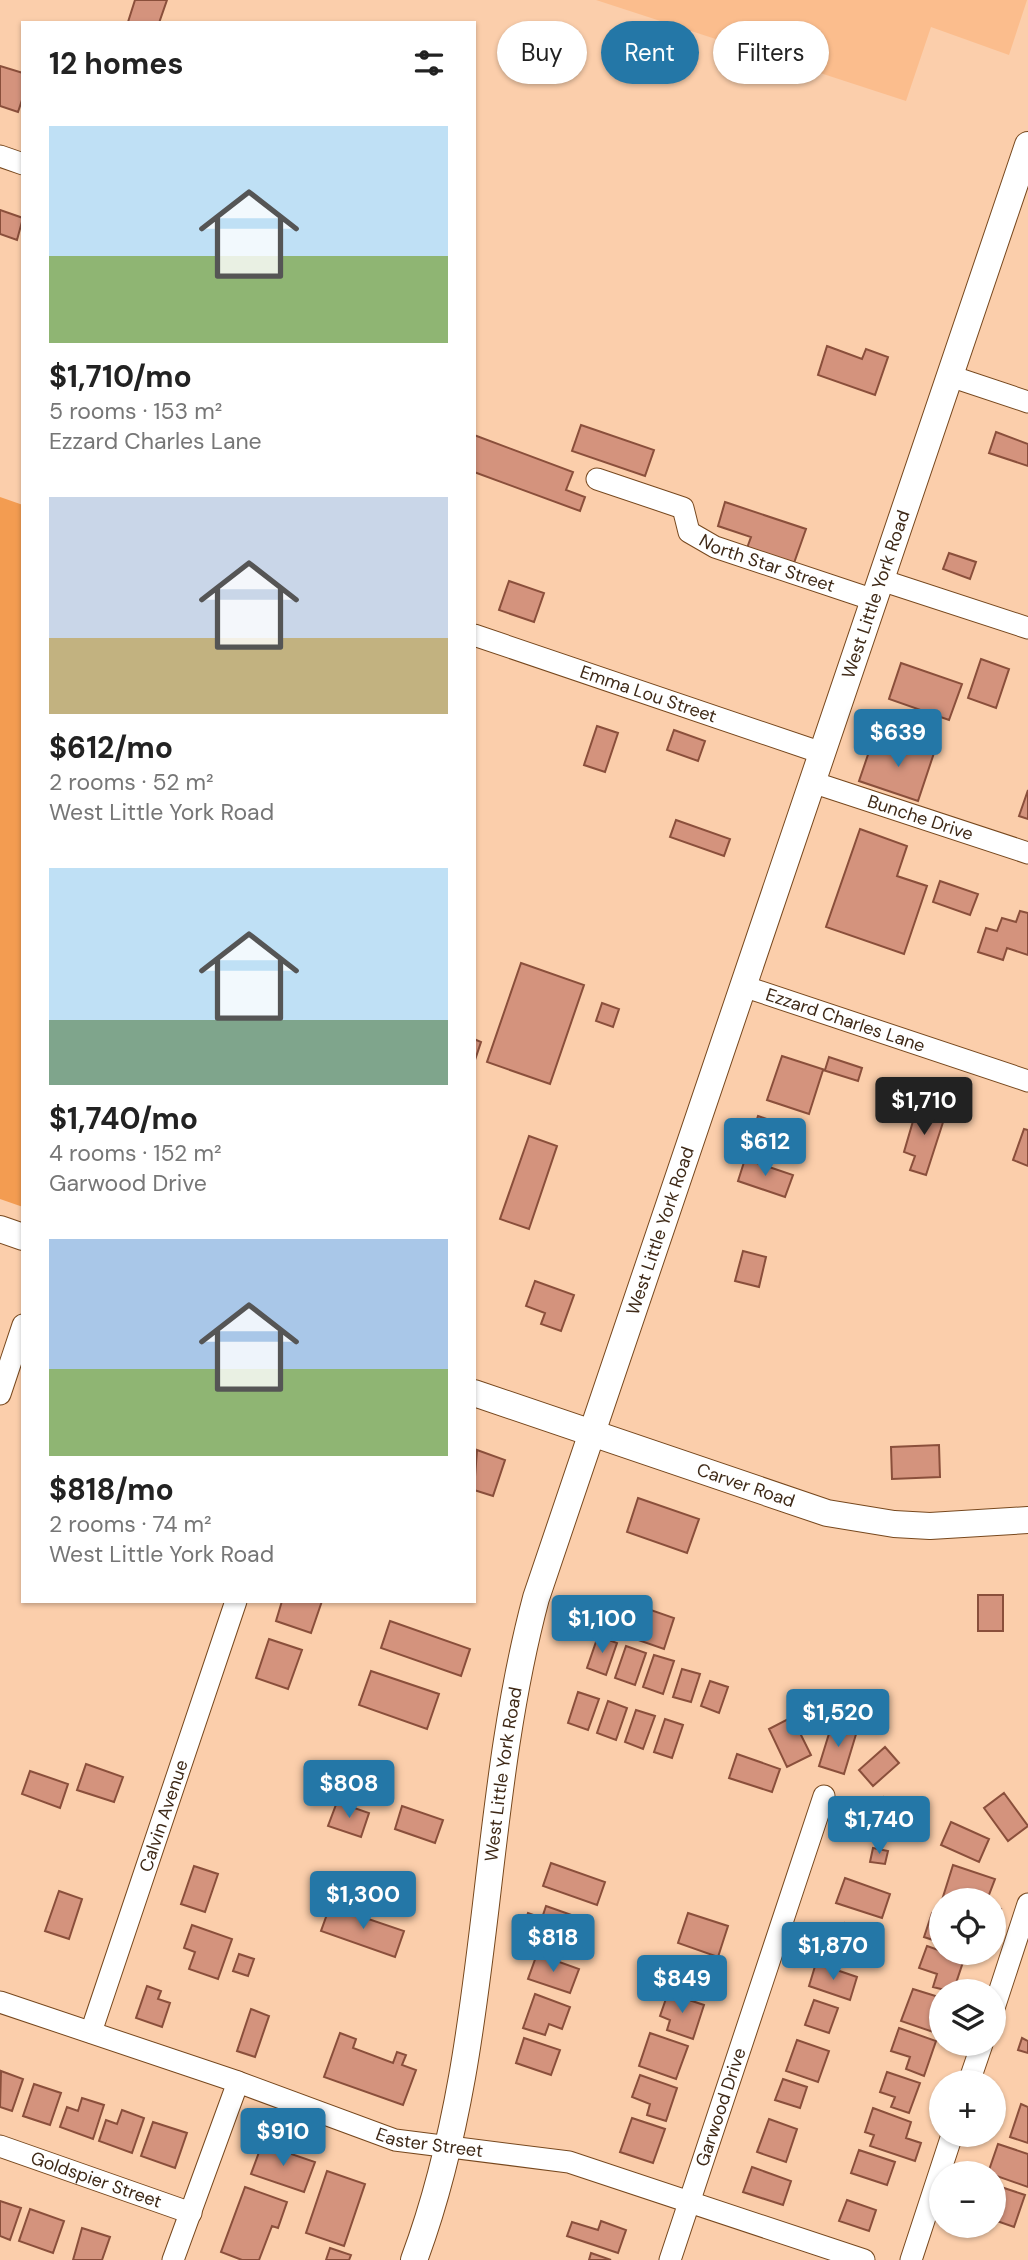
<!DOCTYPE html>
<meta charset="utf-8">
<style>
:root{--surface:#fff;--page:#f6f6f6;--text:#222;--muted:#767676;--accent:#2477a7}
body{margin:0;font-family:"DM Sans",sans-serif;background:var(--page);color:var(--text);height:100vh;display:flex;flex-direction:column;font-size:26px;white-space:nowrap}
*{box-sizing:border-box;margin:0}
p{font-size:23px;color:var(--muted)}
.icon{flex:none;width:38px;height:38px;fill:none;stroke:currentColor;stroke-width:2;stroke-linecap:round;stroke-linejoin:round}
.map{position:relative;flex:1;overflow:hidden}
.side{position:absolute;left:21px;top:21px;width:455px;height:1582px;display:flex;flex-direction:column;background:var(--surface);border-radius:0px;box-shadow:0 2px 5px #0004}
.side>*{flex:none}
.top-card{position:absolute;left:497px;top:21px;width:425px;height:63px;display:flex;gap:14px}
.fabs{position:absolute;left:929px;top:1888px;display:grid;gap:14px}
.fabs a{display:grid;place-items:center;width:77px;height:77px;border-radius:50%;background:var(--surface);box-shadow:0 2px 5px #0004;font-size:35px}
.price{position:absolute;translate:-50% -60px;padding:0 16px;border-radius:7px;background:var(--accent);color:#fff;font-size:23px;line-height:46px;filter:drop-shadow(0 2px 4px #0008)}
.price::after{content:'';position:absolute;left:50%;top:42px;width:21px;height:16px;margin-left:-10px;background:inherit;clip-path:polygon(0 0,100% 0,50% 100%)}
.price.active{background:#222;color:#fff}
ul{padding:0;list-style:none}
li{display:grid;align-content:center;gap:14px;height:371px;padding:0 28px}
li span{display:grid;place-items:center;height:217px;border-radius:0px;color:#555}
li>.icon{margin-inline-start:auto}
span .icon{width:126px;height:126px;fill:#fffc;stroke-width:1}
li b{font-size:30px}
h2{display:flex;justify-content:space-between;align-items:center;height:84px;padding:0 28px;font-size:30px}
.chip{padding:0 24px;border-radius:32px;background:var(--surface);box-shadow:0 2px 5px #0004;font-size:24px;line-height:63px}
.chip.active{background:var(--accent);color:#fff}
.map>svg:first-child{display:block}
.built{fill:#fbbd8d}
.green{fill:#f39c51}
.building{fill:#d4937d;stroke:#8a4f3b;stroke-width:2}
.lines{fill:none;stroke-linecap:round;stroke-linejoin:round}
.minor-casing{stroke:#77481e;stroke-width:23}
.tertiary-casing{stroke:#77481e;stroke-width:28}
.minor{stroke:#fff;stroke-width:21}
.tertiary{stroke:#fff;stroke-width:26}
.labels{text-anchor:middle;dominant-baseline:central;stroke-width:6;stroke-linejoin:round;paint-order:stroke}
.street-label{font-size:18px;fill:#3e2917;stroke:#fbceab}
</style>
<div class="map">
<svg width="1028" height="2260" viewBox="0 0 1028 2260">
<rect width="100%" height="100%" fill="#fbceab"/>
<path class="built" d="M 596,0 L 1027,0 L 1009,55 L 931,27 L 906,101 Z"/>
<path class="green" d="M 0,497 L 23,505 L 23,1207 L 0,1199 Z"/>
<path class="building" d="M 135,0 L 167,0 L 159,23 L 128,22 Z
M 0,66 L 23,73 L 23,97 L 18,112 L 0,106 Z
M 0,210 L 23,218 L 17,240 L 0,234 Z
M 827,346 L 862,359 L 866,349 L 888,357 L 875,395 L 818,375 Z
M 581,425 L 654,450 L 645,476 L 572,451 Z
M 996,432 L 1028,444 L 1028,466 L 989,453 Z
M 474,435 L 573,472 L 566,490 L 585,497 L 580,511 L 474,472 Z
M 725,502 L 806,529 L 794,563 L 747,548 L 751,537 L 718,526 Z
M 949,553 L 976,562 L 970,579 L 943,569 Z
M 509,581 L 544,593 L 534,622 L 499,610 Z
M 981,659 L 1009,669 L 996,708 L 968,698 Z
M 901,663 L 962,684 L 949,720 L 889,699 Z
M 597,726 L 618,733 L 605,772 L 584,765 Z
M 674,730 L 705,741 L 698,761 L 667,750 Z
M 873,740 L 911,753 L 914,743 L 935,750 L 918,801 L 859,781 Z
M 1028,790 L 1028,819 L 1019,816 Z
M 676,820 L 730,839 L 724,856 L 670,837 Z
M 860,829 L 907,846 L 897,876 L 927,886 L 904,954 L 826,927 Z
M 940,881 L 978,894 L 970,915 L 933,902 Z
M 1020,911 L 1028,913 L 1028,955 L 1007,948 L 1003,960 L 978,952 L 986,928 L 997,931 L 1002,918 L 1016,922 Z
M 521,963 L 584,985 L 550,1084 L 487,1062 Z
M 602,1003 L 619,1009 L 613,1027 L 596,1021 Z
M 474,1039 L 481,1042 L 474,1063 Z
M 782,1056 L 825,1070 L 829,1057 L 862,1068 L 858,1081 L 823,1070 L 809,1114 L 767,1100 Z
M 918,1104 L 946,1113 L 926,1175 L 910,1170 L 915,1156 L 904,1152 Z
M 758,1116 L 804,1132 L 794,1162 L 748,1146 Z
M 1024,1129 L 1028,1130 L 1028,1166 L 1013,1160 Z
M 529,1136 L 557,1146 L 529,1229 L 500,1219 Z
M 745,1159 L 793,1175 L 785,1197 L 738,1181 Z
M 743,1251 L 766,1257 L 759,1287 L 735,1281 Z
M 535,1281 L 574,1295 L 561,1331 L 541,1324 L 545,1313 L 526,1306 Z
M 939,1445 L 940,1477 L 892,1479 L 891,1447 Z
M 477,1450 L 505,1460 L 493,1496 L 474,1490 Z
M 638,1498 L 699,1519 L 687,1553 L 627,1532 Z
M 978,1595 L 1003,1595 L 1003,1631 L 978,1631 Z
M 622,1600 L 674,1618 L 664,1649 L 612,1631 Z
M 282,1601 L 322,1601 L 311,1633 L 276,1621 Z
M 390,1621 L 470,1649 L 461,1676 L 381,1648 Z
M 598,1636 L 617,1643 L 606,1675 L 587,1668 Z
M 269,1639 L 302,1650 L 288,1689 L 256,1678 Z
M 626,1646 L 646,1653 L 635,1685 L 615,1678 Z
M 654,1655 L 674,1661 L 663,1694 L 643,1687 Z
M 682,1669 L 700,1674 L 691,1702 L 673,1697 Z
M 371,1671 L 439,1694 L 427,1729 L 359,1705 Z
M 710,1681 L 728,1687 L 719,1713 L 701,1706 Z
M 578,1692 L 599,1699 L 588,1730 L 568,1723 Z
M 608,1701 L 627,1708 L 616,1740 L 597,1733 Z
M 636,1710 L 655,1716 L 643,1749 L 625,1742 Z
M 792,1717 L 811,1755 L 787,1767 L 769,1729 Z
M 665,1719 L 683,1725 L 672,1758 L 654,1752 Z
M 832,1724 L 857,1731 L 844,1774 L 819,1766 Z
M 885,1747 L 899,1763 L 873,1786 L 859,1770 Z
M 737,1754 L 780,1769 L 772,1792 L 729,1778 Z
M 86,1764 L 123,1777 L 114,1802 L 77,1790 Z
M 30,1771 L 68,1784 L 60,1808 L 22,1794 Z
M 1004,1793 L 1028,1826 L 1008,1841 L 984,1808 Z
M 884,1797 L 924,1811 L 915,1837 L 875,1823 Z
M 337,1802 L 369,1813 L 361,1837 L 328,1826 Z
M 402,1806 L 443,1820 L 435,1843 L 395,1829 Z
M 951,1822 L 989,1839 L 979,1862 L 941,1845 Z
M 873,1848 L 888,1851 L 885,1864 L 870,1862 Z
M 551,1863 L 605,1882 L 597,1905 L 543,1886 Z
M 953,1865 L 995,1879 L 987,1900 L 942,1900 Z
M 194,1866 L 218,1874 L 205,1912 L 181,1904 Z
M 845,1878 L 890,1894 L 882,1918 L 836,1903 Z
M 59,1891 L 82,1899 L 69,1939 L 45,1931 Z
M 330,1906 L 404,1931 L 395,1957 L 321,1931 Z
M 546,1906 L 586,1920 L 575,1952 L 521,1933 L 528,1913 L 542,1918 Z
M 994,1906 L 1001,1909 L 995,1927 L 994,1926 Z
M 688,1913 L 728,1926 L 718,1957 L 678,1943 Z
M 932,1913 L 942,1916 L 942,1943 L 924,1937 Z
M 845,1923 L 868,1931 L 861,1953 L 837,1945 Z
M 192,1925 L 232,1939 L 218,1979 L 189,1969 L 195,1952 L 184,1948 Z
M 927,1946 L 964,1959 L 953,1992 L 933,1987 L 937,1974 L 919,1968 Z
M 239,1954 L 254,1959 L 248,1976 L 233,1971 Z
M 537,1954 L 579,1969 L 570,1993 L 528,1979 Z
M 673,1960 L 714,1974 L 706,1998 L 665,1984 Z
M 816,1963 L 857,1977 L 850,2000 L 809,1986 Z
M 147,1986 L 161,1991 L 158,1999 L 170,2003 L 162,2027 L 136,2018 Z
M 913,1989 L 942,1998 L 942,2035 L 901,2021 Z
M 668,1993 L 704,2005 L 693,2039 L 667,2030 L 670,2020 L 660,2016 Z
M 535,1994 L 570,2007 L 562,2029 L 549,2024 L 545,2035 L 523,2028 Z
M 814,2000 L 838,2008 L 829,2033 L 805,2025 Z
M 251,2009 L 269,2016 L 255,2057 L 237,2051 Z
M 899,2028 L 936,2041 L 924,2076 L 906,2069 L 910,2057 L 891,2051 Z
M 340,2033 L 356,2039 L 353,2048 L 393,2063 L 397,2052 L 406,2055 L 402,2065 L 416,2070 L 403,2105 L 324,2077 Z
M 650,2033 L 688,2046 L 676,2079 L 639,2066 Z
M 524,2038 L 560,2050 L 551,2075 L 516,2063 Z
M 1022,2038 L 1028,2041 L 1028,2053 L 1018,2050 Z
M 797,2040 L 829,2051 L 818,2082 L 786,2071 Z
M 1,2071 L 23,2079 L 12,2111 L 0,2107 Z
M 887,2072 L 920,2083 L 909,2113 L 891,2107 L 895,2097 L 880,2092 Z
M 640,2075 L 677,2088 L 666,2121 L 647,2115 L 650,2104 L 632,2097 Z
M 783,2079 L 807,2087 L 800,2108 L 775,2100 Z
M 34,2084 L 61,2093 L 50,2125 L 23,2116 Z
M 82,2098 L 104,2105 L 93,2139 L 60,2127 L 67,2107 L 78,2111 Z
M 1021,2104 L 1028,2107 L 1028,2143 L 1010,2137 Z
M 873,2108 L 911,2122 L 906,2138 L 921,2143 L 915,2161 L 870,2146 L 874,2135 L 865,2132 Z
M 122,2110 L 144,2118 L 132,2153 L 99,2141 L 106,2120 L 117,2124 Z
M 632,2118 L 665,2129 L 653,2163 L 620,2152 Z
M 769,2119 L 797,2129 L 786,2162 L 757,2152 Z
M 153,2122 L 187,2133 L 175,2168 L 141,2156 Z
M 262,2144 L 315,2162 L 304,2192 L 251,2174 Z
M 998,2144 L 1028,2154 L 1028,2187 L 988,2173 Z
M 859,2150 L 895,2162 L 887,2185 L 851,2173 Z
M 752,2167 L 791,2181 L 783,2205 L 743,2192 Z
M 327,2171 L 365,2184 L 344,2246 L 306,2233 Z
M 998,2186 L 1025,2195 L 1014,2227 L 994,2220 L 994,2197 Z
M 245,2187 L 287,2202 L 278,2228 L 272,2226 L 259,2260 L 242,2260 L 221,2252 Z
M 847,2200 L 876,2210 L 869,2231 L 839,2221 Z
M 0,2201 L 21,2208 L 10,2240 L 0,2236 Z
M 30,2209 L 64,2221 L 53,2253 L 19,2241 Z
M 601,2221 L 626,2230 L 618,2253 L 567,2236 L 572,2222 L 598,2230 Z
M 82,2228 L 110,2237 L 102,2260 L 73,2260 Z
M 330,2248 L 351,2255 L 349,2260 L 326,2260 Z
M 591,2253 L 611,2260 L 589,2260 Z"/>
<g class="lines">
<defs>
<g id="minor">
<path d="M 0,156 L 23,164"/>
<path d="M 950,376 L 1028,402"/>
<path id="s1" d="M 597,479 L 683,508 L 689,532 L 715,547 L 874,600"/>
<path d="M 881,580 L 1028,628"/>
<path id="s2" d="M 474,635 L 822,753"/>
<path id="s3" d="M 812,782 L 1028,853"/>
<path id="s4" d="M 743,986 L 1028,1081"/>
<path d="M 0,1394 L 23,1325"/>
<path id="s5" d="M 0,2002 L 238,2082 L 395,2140 L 569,2162 L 864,2260"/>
<path d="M 994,2008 L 1028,1904"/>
<path id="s6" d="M 91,2032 L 236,1601"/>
<path d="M 969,2082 L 982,2044"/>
<path id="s7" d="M 0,2146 L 191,2213"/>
<path d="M 173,2260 L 238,2082"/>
<path id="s8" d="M 670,2260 L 824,1796"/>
<path d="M 911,2260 L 952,2135"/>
</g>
<g id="tertiary">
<path d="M 0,1229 L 23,1237"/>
<path id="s9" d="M 474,1393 L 827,1513 L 894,1524 L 930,1526 L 1028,1520"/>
<path id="s10" d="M 414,2260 C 493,2048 478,1815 536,1598 L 1028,145"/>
</g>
</defs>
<use href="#minor" class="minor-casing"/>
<use href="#tertiary" class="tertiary-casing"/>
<use href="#minor" class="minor"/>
<use href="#tertiary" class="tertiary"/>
</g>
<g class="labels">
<g class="street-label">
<text stroke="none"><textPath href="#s1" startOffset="200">North Star Street</textPath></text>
<text stroke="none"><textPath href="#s10" startOffset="1734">West Little York Road</textPath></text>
<text stroke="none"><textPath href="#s2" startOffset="184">Emma Lou Street</textPath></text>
<text stroke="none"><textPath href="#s3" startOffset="114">Bunche Drive</textPath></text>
<text stroke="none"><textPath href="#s4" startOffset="108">Ezzard Charles Lane</textPath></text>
<text stroke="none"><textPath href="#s10" startOffset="1062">West Little York Road</textPath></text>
<text stroke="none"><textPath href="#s9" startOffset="287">Carver Road</textPath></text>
<text stroke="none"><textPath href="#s10" startOffset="495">West Little York Road</textPath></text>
<text stroke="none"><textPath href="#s6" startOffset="228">Calvin Avenue</textPath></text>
<text stroke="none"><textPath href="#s8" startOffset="161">Garwood Drive</textPath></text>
<text stroke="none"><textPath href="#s5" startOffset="453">Easter Street</textPath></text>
<text stroke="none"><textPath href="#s7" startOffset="102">Goldspier Street</textPath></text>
</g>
</g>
</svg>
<div class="fabs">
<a><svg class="icon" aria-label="locate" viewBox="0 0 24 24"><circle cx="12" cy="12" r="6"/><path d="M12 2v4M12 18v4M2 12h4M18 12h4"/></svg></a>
<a><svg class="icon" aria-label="layers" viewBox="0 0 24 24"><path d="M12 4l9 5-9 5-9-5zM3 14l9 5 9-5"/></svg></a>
<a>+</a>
<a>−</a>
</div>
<b class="price" style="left:898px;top:769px">$639</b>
<b class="price active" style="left:924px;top:1137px">$1,710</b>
<b class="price" style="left:765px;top:1178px">$612</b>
<b class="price" style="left:602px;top:1655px">$1,100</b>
<b class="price" style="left:838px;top:1749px">$1,520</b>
<b class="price" style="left:349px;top:1820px">$808</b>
<b class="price" style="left:879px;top:1856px">$1,740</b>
<b class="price" style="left:363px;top:1931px">$1,300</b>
<b class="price" style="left:553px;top:1974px">$818</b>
<b class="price" style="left:833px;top:1982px">$1,870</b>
<b class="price" style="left:682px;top:2015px">$849</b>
<b class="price" style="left:283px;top:2168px">$910</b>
<div class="top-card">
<a class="chip">Buy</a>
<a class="chip active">Rent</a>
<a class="chip">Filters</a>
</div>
<section class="side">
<h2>12 homes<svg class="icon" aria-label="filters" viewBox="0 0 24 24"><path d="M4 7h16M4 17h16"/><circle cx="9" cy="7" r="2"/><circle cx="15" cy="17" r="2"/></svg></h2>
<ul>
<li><span style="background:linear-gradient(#bfe0f5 60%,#8fb573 0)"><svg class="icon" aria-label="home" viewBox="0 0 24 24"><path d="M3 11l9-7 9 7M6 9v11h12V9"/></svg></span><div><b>$1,710/mo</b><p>5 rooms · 153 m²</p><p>Ezzard Charles Lane</p></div></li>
<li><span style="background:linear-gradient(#c9d6e8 65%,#c2b280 0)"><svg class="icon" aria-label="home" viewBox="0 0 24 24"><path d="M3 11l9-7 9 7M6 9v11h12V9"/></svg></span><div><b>$612/mo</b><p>2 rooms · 52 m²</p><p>West Little York Road</p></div></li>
<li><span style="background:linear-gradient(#bfe0f5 70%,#7fa58c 0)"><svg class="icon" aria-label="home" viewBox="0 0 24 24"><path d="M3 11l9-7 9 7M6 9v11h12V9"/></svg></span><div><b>$1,740/mo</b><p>4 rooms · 152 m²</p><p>Garwood Drive</p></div></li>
<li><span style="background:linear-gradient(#a9c7e8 60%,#8fb573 0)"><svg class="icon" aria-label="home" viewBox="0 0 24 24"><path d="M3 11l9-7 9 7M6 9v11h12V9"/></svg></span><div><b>$818/mo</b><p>2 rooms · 74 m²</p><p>West Little York Road</p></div></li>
</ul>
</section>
</div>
